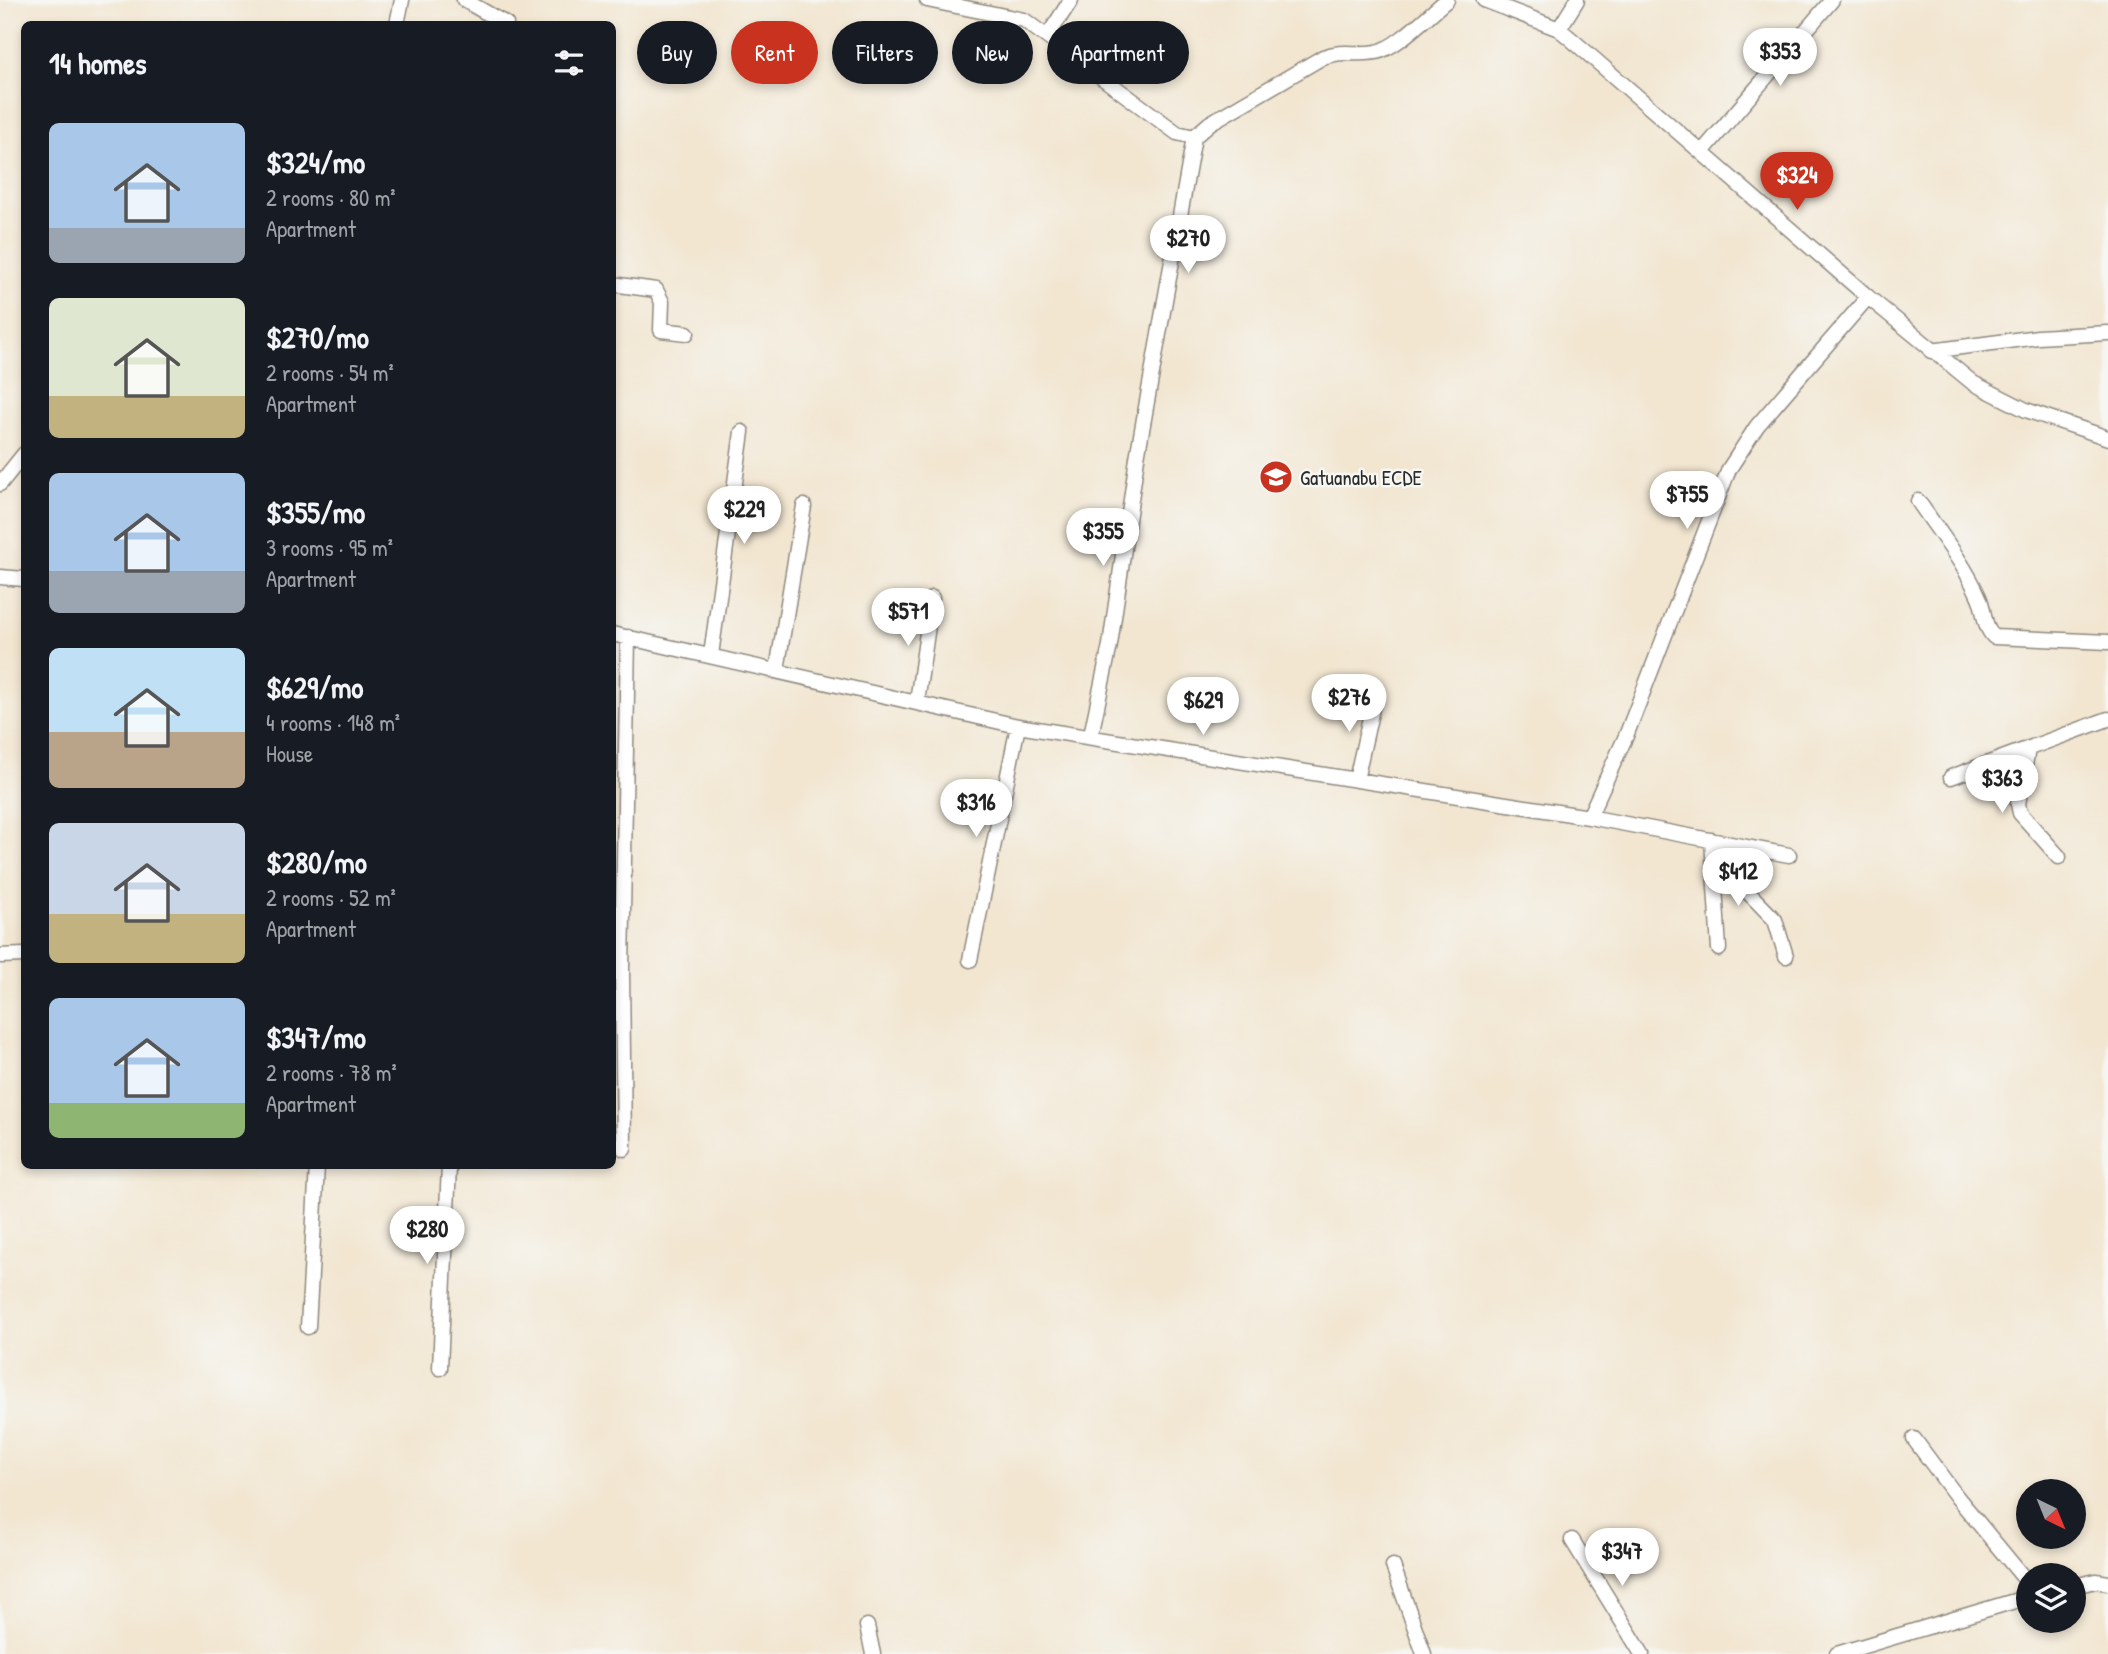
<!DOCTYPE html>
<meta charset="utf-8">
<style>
:root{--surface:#171b24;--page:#20242c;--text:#f1f3f6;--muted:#9ea1a6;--accent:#c8321e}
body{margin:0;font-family:"Patrick Hand",sans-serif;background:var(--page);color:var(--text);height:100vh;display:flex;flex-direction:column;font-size:26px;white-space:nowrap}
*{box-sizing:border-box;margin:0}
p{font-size:23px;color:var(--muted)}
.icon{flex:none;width:38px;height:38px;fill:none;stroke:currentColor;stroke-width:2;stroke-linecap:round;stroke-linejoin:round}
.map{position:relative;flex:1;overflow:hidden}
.side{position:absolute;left:21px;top:21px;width:595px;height:1148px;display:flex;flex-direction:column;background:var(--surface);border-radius:10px;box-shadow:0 4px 10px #0003}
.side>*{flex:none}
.hud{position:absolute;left:637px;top:21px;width:665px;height:63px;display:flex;gap:14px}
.needle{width:46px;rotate:137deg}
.tools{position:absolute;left:2016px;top:1479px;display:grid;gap:14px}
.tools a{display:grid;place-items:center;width:70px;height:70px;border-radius:50%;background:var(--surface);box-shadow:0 4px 10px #0003;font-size:35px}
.price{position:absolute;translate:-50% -60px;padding:0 16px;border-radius:24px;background:#fff;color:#222;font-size:23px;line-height:46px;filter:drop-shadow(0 2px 4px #0008)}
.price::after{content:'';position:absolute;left:50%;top:42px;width:21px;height:16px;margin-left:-10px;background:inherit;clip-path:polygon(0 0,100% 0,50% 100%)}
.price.on{background:var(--accent);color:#fff}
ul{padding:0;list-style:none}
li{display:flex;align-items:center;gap:21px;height:175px;padding:0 28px}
li span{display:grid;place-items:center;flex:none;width:196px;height:140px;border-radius:10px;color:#555}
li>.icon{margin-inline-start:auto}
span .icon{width:84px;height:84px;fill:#fffc;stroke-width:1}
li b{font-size:30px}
h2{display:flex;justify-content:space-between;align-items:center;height:84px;padding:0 28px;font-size:30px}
.chip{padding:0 24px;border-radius:32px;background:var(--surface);box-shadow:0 4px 10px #0003;font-size:24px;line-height:63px}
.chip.on{background:var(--accent);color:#fff}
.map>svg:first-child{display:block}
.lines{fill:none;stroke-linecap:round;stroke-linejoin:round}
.minor-casing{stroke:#8e887e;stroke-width:17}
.minor{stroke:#fff;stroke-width:14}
.labels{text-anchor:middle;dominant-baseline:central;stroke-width:5;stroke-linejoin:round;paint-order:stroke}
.poi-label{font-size:21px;fill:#2b2b2b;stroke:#f6f6f2;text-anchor:start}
</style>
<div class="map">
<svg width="2108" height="1654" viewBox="0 0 2108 1654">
<rect width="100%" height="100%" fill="#f6f6f2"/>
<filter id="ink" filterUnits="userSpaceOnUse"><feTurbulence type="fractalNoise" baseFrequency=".0143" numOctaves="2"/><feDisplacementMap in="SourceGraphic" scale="14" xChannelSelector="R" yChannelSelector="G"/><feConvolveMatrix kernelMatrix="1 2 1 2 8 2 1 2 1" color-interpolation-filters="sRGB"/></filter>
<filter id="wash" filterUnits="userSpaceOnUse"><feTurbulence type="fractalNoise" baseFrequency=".00686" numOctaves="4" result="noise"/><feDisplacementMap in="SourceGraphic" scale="28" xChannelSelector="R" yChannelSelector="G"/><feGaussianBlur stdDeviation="1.57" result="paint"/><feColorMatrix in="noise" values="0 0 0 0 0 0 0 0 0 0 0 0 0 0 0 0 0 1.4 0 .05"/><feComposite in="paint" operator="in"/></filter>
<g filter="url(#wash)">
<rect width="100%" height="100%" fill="#f2e6d1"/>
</g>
<g filter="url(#ink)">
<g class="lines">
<defs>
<path id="minor" d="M 464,0 L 506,24
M 927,0 L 1024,20 L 1177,133 L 1194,137 L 1210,123 L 1323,57 C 1344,49 1356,56 1376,52 C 1396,49 1430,13 1447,0
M 1484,0 L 1559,29 L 1571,39 L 1868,297 L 1973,383 L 2026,410 L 2108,438
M 397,24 L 402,0
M 1559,29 L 1577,0
M 1047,37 L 1071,0
M 1702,152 L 1832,0
M 612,284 L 656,290 L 662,302 L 661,330 L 687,333
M 1931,351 L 2038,337 L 2108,333
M 0,484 L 24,454
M 1918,501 C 1939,532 1964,563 1979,597 C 1985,610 1983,626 1994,637 L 2108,642
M 0,577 L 24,579
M 612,634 L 1018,726 L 1589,817 L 1789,855
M 711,655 L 742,432
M 777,670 L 804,506
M 917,702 L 932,598
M 1091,735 L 1110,645 L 1137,458 L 1194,137
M 2028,749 L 2018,804 L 2020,813 L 2059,857
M 1951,777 L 2108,719
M 1356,780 L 1375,695
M 1589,817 L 1626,736 L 1729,469 L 1757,426 L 1868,297
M 1712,840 L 1719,949
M 1739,846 L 1744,888 L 1775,920 L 1786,956
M 0,956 L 24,955
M 970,960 L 1018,726
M 624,1149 L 622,969 L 628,637
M 308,1327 L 317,1166
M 440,1368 L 449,1166
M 1914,1439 L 1957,1497 L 2028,1583
M 1572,1540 L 1642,1654
M 1393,1566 L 1424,1654
M 2074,1586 L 2096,1581 L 2108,1583
M 867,1626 L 873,1654
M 1837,1654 L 2028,1597"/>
</defs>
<use href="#minor" class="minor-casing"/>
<use href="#minor" class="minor"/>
</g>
</g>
<defs>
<symbol id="school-disc" viewBox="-11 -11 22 22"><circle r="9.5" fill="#c8321e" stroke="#f6f6f2"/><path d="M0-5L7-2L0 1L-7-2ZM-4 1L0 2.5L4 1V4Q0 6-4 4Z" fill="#fff"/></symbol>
</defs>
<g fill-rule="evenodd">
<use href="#school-disc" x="1257" y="458" width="38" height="38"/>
</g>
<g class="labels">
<g class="poi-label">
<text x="1300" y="477">Gatuanabu ECDE</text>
</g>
</g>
</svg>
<div class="tools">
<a><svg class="needle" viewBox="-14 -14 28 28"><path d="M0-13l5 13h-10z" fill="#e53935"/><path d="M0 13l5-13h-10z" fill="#9ea1a6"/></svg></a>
<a><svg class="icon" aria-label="layers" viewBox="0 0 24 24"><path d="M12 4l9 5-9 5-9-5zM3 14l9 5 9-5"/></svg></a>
</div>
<b class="price" style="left:1780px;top:88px">$353</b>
<b class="price on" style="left:1797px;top:212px">$324</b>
<b class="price" style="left:1188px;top:275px">$270</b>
<b class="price" style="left:1687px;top:531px">$755</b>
<b class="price" style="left:744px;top:546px">$229</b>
<b class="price" style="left:1103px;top:568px">$355</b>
<b class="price" style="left:908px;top:648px">$571</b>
<b class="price" style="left:1349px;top:734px">$276</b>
<b class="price" style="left:1203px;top:737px">$629</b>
<b class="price" style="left:2002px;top:815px">$363</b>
<b class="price" style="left:976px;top:839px">$316</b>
<b class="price" style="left:1738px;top:908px">$412</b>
<b class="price" style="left:427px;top:1266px">$280</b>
<b class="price" style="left:1622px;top:1588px">$347</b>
<div class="hud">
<a class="chip">Buy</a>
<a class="chip on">Rent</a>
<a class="chip">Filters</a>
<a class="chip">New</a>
<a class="chip">Apartment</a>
</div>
<section class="side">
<h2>14 homes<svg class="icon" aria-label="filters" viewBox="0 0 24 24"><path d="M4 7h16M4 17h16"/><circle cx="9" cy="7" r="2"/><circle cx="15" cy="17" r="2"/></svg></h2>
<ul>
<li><span style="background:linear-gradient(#a9c7e8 75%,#9aa5b1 0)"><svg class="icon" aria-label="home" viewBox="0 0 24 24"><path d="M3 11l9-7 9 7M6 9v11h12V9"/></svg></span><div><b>$324/mo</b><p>2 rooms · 80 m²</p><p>Apartment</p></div></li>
<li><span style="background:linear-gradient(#dfe7d0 70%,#c2b280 0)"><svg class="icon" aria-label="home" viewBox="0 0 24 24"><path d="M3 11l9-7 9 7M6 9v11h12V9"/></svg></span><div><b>$270/mo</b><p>2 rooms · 54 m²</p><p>Apartment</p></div></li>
<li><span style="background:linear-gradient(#a9c7e8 70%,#9aa5b1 0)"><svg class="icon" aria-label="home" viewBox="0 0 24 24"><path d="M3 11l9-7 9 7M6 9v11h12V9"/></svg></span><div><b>$355/mo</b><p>3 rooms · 95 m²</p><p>Apartment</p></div></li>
<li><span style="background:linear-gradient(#bfe0f5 60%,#b9a48a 0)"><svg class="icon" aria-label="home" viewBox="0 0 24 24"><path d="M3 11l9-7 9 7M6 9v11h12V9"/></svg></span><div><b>$629/mo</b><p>4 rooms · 148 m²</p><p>House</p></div></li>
<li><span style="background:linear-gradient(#c9d6e8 65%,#c2b280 0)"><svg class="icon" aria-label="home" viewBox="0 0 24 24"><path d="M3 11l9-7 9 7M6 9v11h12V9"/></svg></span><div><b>$280/mo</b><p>2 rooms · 52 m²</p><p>Apartment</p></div></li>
<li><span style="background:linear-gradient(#a9c7e8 75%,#8fb573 0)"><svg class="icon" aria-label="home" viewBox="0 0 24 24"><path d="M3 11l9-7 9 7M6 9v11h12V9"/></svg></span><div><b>$347/mo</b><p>2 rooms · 78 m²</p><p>Apartment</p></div></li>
</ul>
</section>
</div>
